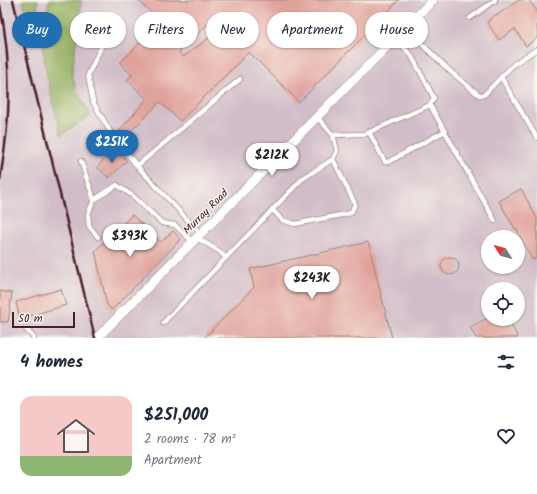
<!DOCTYPE html>
<meta charset="utf-8">
<style>
:root{--surface:#fff;--page:#f2f2f3;--text:#1f2937;--muted:#747a83;--line:#e0e1e3;--accent:#1f6fb2}
body{margin:0;font-family:Kalam,sans-serif;background:var(--page);color:var(--text);height:100vh;display:flex;flex-direction:column;font-size:15px;white-space:nowrap}
*{box-sizing:border-box;margin:0}
p{font-size:13px;color:var(--muted)}
.icon{flex:none;width:22px;height:22px;fill:none;stroke:currentColor;stroke-width:2;stroke-linecap:round;stroke-linejoin:round}
.map{position:relative;height:338px;overflow:hidden}
.drawer{display:flex;flex-direction:column;background:var(--surface);flex:1}
.drawer>*{flex:none}
.top-card{position:absolute;left:12px;top:12px;width:513px;height:36px;display:flex;gap:8px}
.needle{width:26px;rotate:307deg}
.tools{position:absolute;left:481px;top:230px;display:grid;gap:8px}
.tools a{display:grid;place-items:center;width:44px;height:44px;border-radius:50%;background:var(--surface);box-shadow:0 1px 3px #0004;font-size:20px}
.scale{position:absolute;left:12px;bottom:10px;width:63px;box-sizing:border-box;padding-left:4px;border:2px solid #4a1f2b;border-top:0;font-size:11px;line-height:14px;white-space:nowrap;color:#4a1f2b;-webkit-text-stroke:3px #fbf7ec;paint-order:stroke}
.price{position:absolute;translate:-50% -34px;padding:0 9px;border-radius:14px;background:#fff;color:#222;font-size:13px;line-height:26px;filter:drop-shadow(0 1px 2px #0008)}
.price::after{content:'';position:absolute;left:50%;top:24px;width:12px;height:9px;margin-left:-6px;background:inherit;clip-path:polygon(0 0,100% 0,50% 100%)}
.price.active{background:var(--accent);color:#fff}
ul{padding:0;list-style:none}
li{display:flex;align-items:center;gap:12px;height:100px;padding:0 20px}
li+li{border-top:1px solid var(--line)}
li span{display:grid;place-items:center;flex:none;width:112px;height:80px;border-radius:12px;color:#555}
li>.icon{margin-inline-start:auto}
span .icon{width:48px;height:48px;fill:#fffc;stroke-width:1}
li b{font-size:17px}
h2{display:flex;justify-content:space-between;align-items:center;height:48px;padding:0 20px;font-size:17px}
.tag{padding:0 14px;border-radius:18px;background:var(--surface);box-shadow:0 1px 3px #0004;font-size:14px;line-height:36px}
.tag.active{background:var(--accent);color:#fff}
.map>svg:first-child{display:block}
.industrial{fill:#d1bdc9;fill-rule:evenodd}
.forest{fill:#95b163;stroke:#706847}
.building{fill:#e0a39c;fill-rule:evenodd}
.lines{fill:none;stroke-linecap:round;stroke-linejoin:round}
.service-casing{stroke:#9c827a;stroke-width:6}
.minor-casing{stroke:#9c827a;stroke-width:10}
.service{stroke:#fff;stroke-width:4.5}
.minor{stroke:#fff;stroke-width:9}
.rail{stroke:#4a1f2b;stroke-width:2.5}
.labels{text-anchor:middle;dominant-baseline:central;stroke-width:3;stroke-linejoin:round;paint-order:stroke}
.street-label{font-size:11px;fill:#4a1f2b;stroke:#fbf7ec}
</style>
<div class="map">
<svg width="537" height="338" viewBox="0 0 537 338">
<rect width="100%" height="100%" fill="#fbf7ec"/>
<filter id="ink" filterUnits="userSpaceOnUse"><feTurbulence type="fractalNoise" baseFrequency=".025" numOctaves="2"/><feDisplacementMap in="SourceGraphic" scale="8" xChannelSelector="R" yChannelSelector="G"/><feConvolveMatrix kernelMatrix="1 2 1 2 8 2 1 2 1" color-interpolation-filters="sRGB"/></filter>
<filter id="wash" filterUnits="userSpaceOnUse"><feTurbulence type="fractalNoise" baseFrequency=".012" numOctaves="4" result="noise"/><feDisplacementMap in="SourceGraphic" scale="16" xChannelSelector="R" yChannelSelector="G"/><feGaussianBlur stdDeviation="0.9" result="paint"/><feColorMatrix in="noise" values="0 0 0 0 0 0 0 0 0 0 0 0 0 0 0 0 0 1.4 0 .05"/><feComposite in="paint" operator="in"/></filter>
<g filter="url(#wash)">
<rect width="100%" height="100%" fill="#ede6c8"/>
<path class="industrial" d="M 0,0 L 23,0 L 30,30 L 34,32 L 38,0 L 49,0 L 44,55 L 48,83 L 61,135 L 91,115 L 76,90 L 72,74 L 81,4 L 81,0 L 537,0 L 537,338 L 0,338 ZM 488,237 L 518,237 L 518,267 L 488,267 ZM 488,289 L 518,289 L 518,319 L 488,319 Z"/>
<path class="forest" d="M 23,0 L 38,0 L 34,32 L 30,30 Z
M 49,0 L 81,0 L 81,4 L 72,74 L 76,90 L 91,115 L 61,135 C 55,109 47,83 44,56 C 42,37 46,18 49,0 Z"/>
<g id="blocks">
<path class="building" d="M 138,0 L 399,0 L 299,102 L 249,52 L 180,121 L 160,102 L 127,135 L 120,130 L 147,99 L 127,80 L 132,75 L 120,63 L 150,33 L 154,34 L 163,24 ZM 219,13 L 228,24 L 183,57 L 179,52 Z
M 519,0 L 529,0 L 537,11 L 537,38 L 526,46 L 515,29 L 499,40 L 487,22 L 496,14 L 497,15 Z
M 115,149 L 127,161 L 109,178 L 97,167 Z
M 521,189 L 537,218 L 537,258 L 532,260 L 516,228 L 515,229 L 499,201 Z
M 132,215 L 161,242 L 173,231 L 181,239 L 112,310 L 107,305 L 95,251 Z
M 368,242 L 392,338 L 204,338 L 254,287 L 250,269 Z
M441 266a9 9 0 1 1 18 0a9 9 0 1 1-18 0Z
M 61,289 L 66,305 L 20,319 L 16,302 Z
M 0,291 L 12,293 L 8,322 L 0,322 Z
M 486,319 L 508,319 L 518,338 L 476,338 L 470,327 Z"/>
</g>
</g>
<g filter="url(#ink)">
<use href="#blocks" fill-opacity="0" stroke="#9c827a" stroke-width="1"/>
<g class="lines">
<defs>
<path id="service" d="M 470,18 L 495,0
M 110,28 L 88,75 L 93,102 L 111,133 L 137,166
M 405,28 L 451,72 L 479,95 L 484,95 L 501,77 L 514,64 L 537,49
M 501,77 L 537,138
M 430,105 L 495,221
M 317,117 L 333,135 L 358,134 L 365,134 L 430,105 L 434,98 L 411,55 L 395,38
M 369,132 L 385,162 L 388,162 L 445,131
M 81,161 L 94,200 L 117,185 L 133,196 L 162,223 L 175,225 L 193,242
M 94,200 L 88,214 L 89,226 L 98,237
M 272,209 L 282,220 L 295,224 L 351,213 L 355,204 L 333,159
M 201,234 L 137,166 L 240,79
M 197,238 L 219,251 L 226,258
M 163,323 L 302,179 L 333,159 L 337,151 L 333,135
M 26,329 L 34,338"/>
<path id="minor" d="M 97,338 L 433,0"/>
</defs>
<use href="#service" class="service-casing"/>
<use href="#minor" class="minor-casing"/>
<use href="#service" class="service"/>
<use href="#minor" class="minor"/>
<path class="rail" d="M 13,0 L 95,338
M 0,5 C 7,40 10,77 8,113 C 7,136 3,158 0,181"/>
</g>
</g>
<g class="labels">
<g class="street-label">
<text transform="translate(206 212) rotate(-45)">Murray Road</text>
</g>
</g>
</svg>
<div class="tools">
<a><svg class="needle" viewBox="-14 -14 28 28"><path d="M0-13l5 13h-10z" fill="#e53935"/><path d="M0 13l5-13h-10z" fill="#747a83"/></svg></a>
<a><svg class="icon" aria-label="locate" viewBox="0 0 24 24"><circle cx="12" cy="12" r="6"/><path d="M12 2v4M12 18v4M2 12h4M18 12h4"/></svg></a>
</div>
<div class="scale">50 m</div>
<b class="price active" style="left:112px;top:164px">$251K</b>
<b class="price" style="left:272px;top:177px">$212K</b>
<b class="price" style="left:130px;top:258px">$393K</b>
<b class="price" style="left:312px;top:300px">$243K</b>
<div class="top-card">
<a class="tag active">Buy</a>
<a class="tag">Rent</a>
<a class="tag">Filters</a>
<a class="tag">New</a>
<a class="tag">Apartment</a>
<a class="tag">House</a>
</div>
</div>
<section class="drawer">
<h2>4 homes<svg class="icon" aria-label="filters" viewBox="0 0 24 24"><path d="M4 7h16M4 17h16"/><circle cx="9" cy="7" r="2"/><circle cx="15" cy="17" r="2"/></svg></h2>
<ul>
<li><span style="background:linear-gradient(#f6c9c9 75%,#8fb573 0)"><svg class="icon" aria-label="home" viewBox="0 0 24 24"><path d="M3 11l9-7 9 7M6 9v11h12V9"/></svg></span><div><b>$251,000</b><p>2 rooms · 78 m²</p><p>Apartment</p></div><svg class="icon" aria-label="heart" viewBox="0 0 24 24"><path d="M12 20l-8-8c-3-5 5-10 8-4 3-6 11-1 8 4z"/></svg></li>
</ul>
</section>
